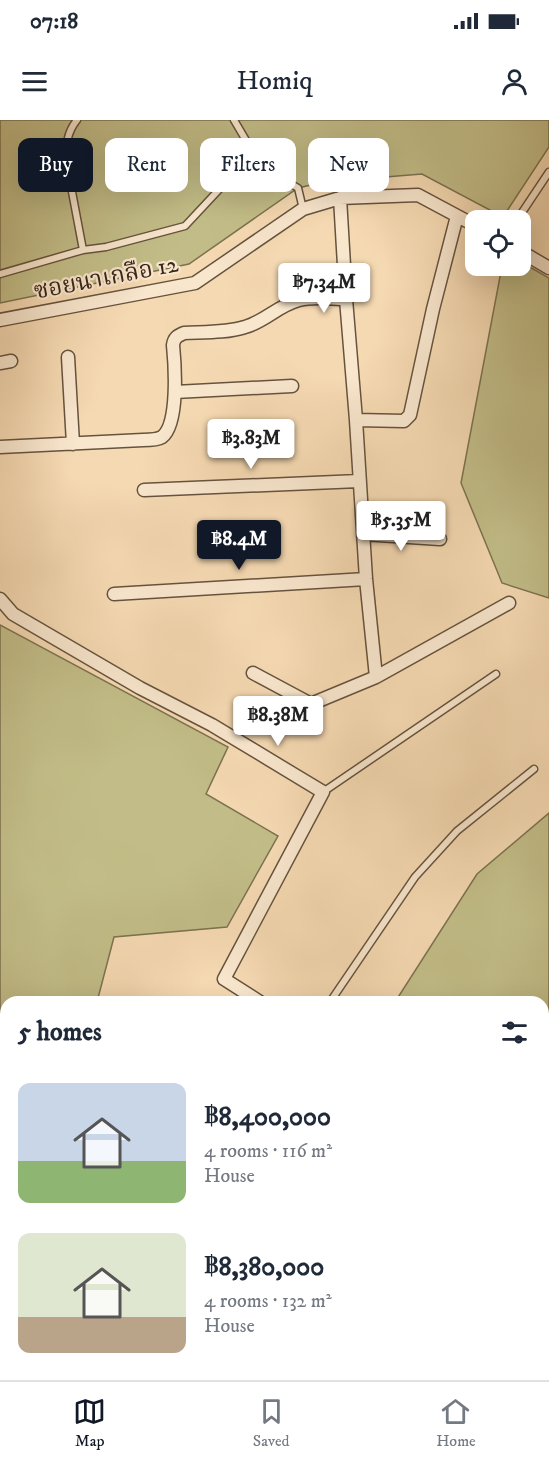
<!DOCTYPE html>
<meta charset="utf-8">
<style>
:root{--surface:#fff;--page:#f6f6f7;--text:#1f2937;--muted:#747a83;--line:#e0e1e3;--accent:#111827}
body{margin:0;font-family:"IM FELL DW Pica","Noto Serif Thai",serif;background:var(--page);color:var(--text);height:100vh;display:flex;flex-direction:column;font-size:22px;white-space:nowrap}
*{box-sizing:border-box;margin:0}
p{font-size:20px;color:var(--muted)}
.icon{flex:none;width:33px;height:33px;fill:none;stroke:currentColor;stroke-width:2;stroke-linecap:round;stroke-linejoin:round}
.map{position:relative;flex:1;overflow:hidden}
.side{position:absolute;left:0px;top:876px;width:549px;height:384px;display:flex;flex-direction:column;background:var(--surface);border-radius:18px 18px 0 0;box-shadow:0 6px 24px #0002}
.side>*{flex:none}
.banner{position:absolute;left:18px;top:18px;width:513px;height:54px;display:flex;gap:12px}
.buttons{position:absolute;left:465px;top:90px;display:grid;gap:12px}
.buttons a{display:grid;place-items:center;width:66px;height:66px;border-radius:12px;background:var(--surface);box-shadow:0 6px 24px #0002;font-size:30px}
.price{position:absolute;translate:-50% -51px;padding:0 14px;border-radius:6px;background:#fff;color:#222;font-size:20px;line-height:39px;filter:drop-shadow(0 2px 3px #0008)}
.price::after{content:'';position:absolute;left:50%;top:36px;width:18px;height:14px;margin-left:-9px;background:inherit;clip-path:polygon(0 0,100% 0,50% 100%)}
.price.selected{background:var(--accent);color:#fff}
ul{padding:0;list-style:none}
li{display:flex;align-items:center;gap:18px;height:150px;padding:0 18px}
li span{display:grid;place-items:center;flex:none;width:168px;height:120px;border-radius:12px;color:#555}
li>.icon{margin-inline-start:auto}
span .icon{width:72px;height:72px;fill:#fffc;stroke-width:1}
li b{font-size:26px}
h2{display:flex;justify-content:space-between;align-items:center;height:72px;padding:0 18px;font-size:26px}
.tag{padding:0 21px;border-radius:12px;background:var(--surface);box-shadow:0 6px 24px #0002;font-size:21px;line-height:54px}
.tag.selected{background:var(--accent);color:#fff}
.status{display:flex;justify-content:space-between;align-items:center;height:42px;padding:0 30px;background:var(--surface);direction:ltr}
.status svg{height:16px;fill:currentColor}
header{display:flex;justify-content:space-between;align-items:center;height:78px;padding:0 18px;background:var(--surface);font-size:27px;font-weight:600}
.tabs{display:flex;justify-content:space-around;align-items:center;height:84px;border-top:2px solid var(--line);background:var(--surface);font-size:16px;color:var(--muted)}
.tabs a{display:grid;justify-items:center;gap:3px}
.tabs .selected{color:var(--accent)}
.map>svg:first-child{display:block}
.green{fill:#c2bd88;stroke:#7c7250;stroke-width:1.5}
.lines{fill:none;stroke-linecap:round;stroke-linejoin:round}
.service-casing{stroke:#66533e;stroke-width:9}
.minor-casing{stroke:#66533e;stroke-width:15}
.service{stroke:#f8e6cd;stroke-width:6}
.minor{stroke:#f8e6cd;stroke-width:12}
.labels{text-anchor:middle;dominant-baseline:central;stroke-width:4.5;stroke-linejoin:round;paint-order:stroke}
.street-label{font-size:24px;fill:#372618;stroke:#f8e6cd}
</style>
<div class="status"><b>07:18</b><svg viewBox="0 0 49 12"><path d="M0 12V9h3v3zM5 12V6h3v6zM10 12V3h3v9zM15 12V0h3v12zM26 1h20v11H26zM47 4h2v5h-2z"/></svg></div>
<header><svg class="icon" aria-label="menu" viewBox="0 0 24 24"><path d="M4 6h16M4 12h16M4 18h16"/></svg>Homiq<svg class="icon" aria-label="person" viewBox="0 0 24 24"><circle cx="12" cy="8" r="4"/><path d="M4 21q1-7 8-7t8 7"/></svg></header>
<div class="map">
<svg width="549" height="1260" viewBox="0 0 549 1260">
<rect width="100%" height="100%" fill="#f5d9b2"/>
<filter id="stains"><feTurbulence type="fractalNoise" baseFrequency=".00333" numOctaves="4"/><feColorMatrix values="0 0 0 0 .2 0 0 0 0 .09 0 0 0 0 .02 0 0 0 .5 -.17"/></filter>
<radialGradient id="worn" r=".72"><stop offset=".6" stop-color="#630" stop-opacity="0"/><stop offset="1" stop-color="#630" stop-opacity=".3"/></radialGradient>
<path class="green" d="M 0,0 L 549,0 L 549,27 L 503,97 L 422,54 L 324,62 L 298,68 L 189,144 L 0,183 Z
M 521,142 L 549,158 L 549,478 L 502,463 L 461,363 L 502,146 L 520,146 Z
M 0,505 L 228,627 L 206,674 L 278,716 L 227,807 L 114,817 L 97,882 L 6,882 L 6,1088 L 0,1090 Z
M 549,693 L 549,933 L 543,939 L 543,882 L 395,882 L 477,754 Z"/>
<g class="lines">
<defs>
<path id="service" d="M 77,0 C 67,12 66,25 66,40 L 83,130
M 234,0 L 261,46 L 298,68 L 303,89
M 517,100 L 549,52
M 0,154 L 83,130 L 106,127 L 185,106 L 228,60 L 261,46
M 323,672 L 496,554
M 330,882 L 415,757 L 457,711 L 534,649"/>
<path id="minor" d="M 340,78 L 346,179
M 520,131 L 549,148
M 0,200 L 195,163 L 303,89 L 340,78 L 418,75 L 476,106
M 68,237 L 73,324
M 0,243 L 11,241
M 175,272 L 292,266
M 356,300 L 366,459 L 376,557 L 509,483
M 0,327 L 143,320 C 149,320 157,320 162,317 C 179,304 175,245 173,225 C 174,218 177,216 184,213 C 204,212 226,213 245,207 C 264,202 279,185 299,180 C 314,176 331,179 346,179 L 356,300 L 404,301 L 410,295 L 433,189 L 457,96
M 144,370 L 359,361
M 363,414 L 440,419
M 114,474 L 366,459
M 0,479 L 13,494 L 140,568 L 212,605 L 323,672 L 224,859 L 260,882
M 253,553 L 311,584 L 376,557
M 543,1055 L 549,1048
M 543,1183 L 549,1193
M 282,1254 L 301,1260
M 146,1260 L 149,1254"/>
</defs>
<use href="#service" class="service-casing"/>
<use href="#minor" class="minor-casing"/>
<use href="#service" class="service"/>
<use href="#minor" class="minor"/>
</g>
<g class="labels">
<g class="street-label">
<text transform="translate(106 158) rotate(-11)">ซอยนาเกลือ 12</text>
</g>
</g>
<rect width="100%" height="100%" filter="url(#stains)"/>
<rect width="100%" height="100%" fill="url(#worn)"/>
</svg>
<div class="buttons">
<a><svg class="icon" aria-label="locate" viewBox="0 0 24 24"><circle cx="12" cy="12" r="6"/><path d="M12 2v4M12 18v4M2 12h4M18 12h4"/></svg></a>
</div>
<b class="price" style="left:324px;top:194px">฿7.34M</b>
<b class="price" style="left:251px;top:350px">฿3.83M</b>
<b class="price" style="left:401px;top:432px">฿5.35M</b>
<b class="price selected" style="left:239px;top:451px">฿8.4M</b>
<b class="price" style="left:278px;top:627px">฿8.38M</b>
<div class="banner">
<a class="tag selected">Buy</a>
<a class="tag">Rent</a>
<a class="tag">Filters</a>
<a class="tag">New</a>
</div>
<section class="side">
<h2>5 homes<svg class="icon" aria-label="filters" viewBox="0 0 24 24"><path d="M4 7h16M4 17h16"/><circle cx="9" cy="7" r="2"/><circle cx="15" cy="17" r="2"/></svg></h2>
<ul>
<li><span style="background:linear-gradient(#c9d6e8 65%,#8fb573 0)"><svg class="icon" aria-label="home" viewBox="0 0 24 24"><path d="M3 11l9-7 9 7M6 9v11h12V9"/></svg></span><div><b>฿8,400,000</b><p>4 rooms · 116 m²</p><p>House</p></div></li>
<li><span style="background:linear-gradient(#dfe7d0 70%,#b9a48a 0)"><svg class="icon" aria-label="home" viewBox="0 0 24 24"><path d="M3 11l9-7 9 7M6 9v11h12V9"/></svg></span><div><b>฿8,380,000</b><p>4 rooms · 132 m²</p><p>House</p></div></li>
</ul>
</section>
</div>
<nav class="tabs">
<a class="selected"><svg class="icon" aria-label="map" viewBox="0 0 24 24"><path d="M3 6l6-2 6 2 6-2v14l-6 2-6-2-6 2zM9 4v14M15 6v14"/></svg>Map</a>
<a><svg class="icon" aria-label="saved" viewBox="0 0 24 24"><path d="M7 4h10v16l-5-4-5 4z"/></svg>Saved</a>
<a><svg class="icon" aria-label="home" viewBox="0 0 24 24"><path d="M3 11l9-7 9 7M6 9v11h12V9"/></svg>Home</a>
</nav>
